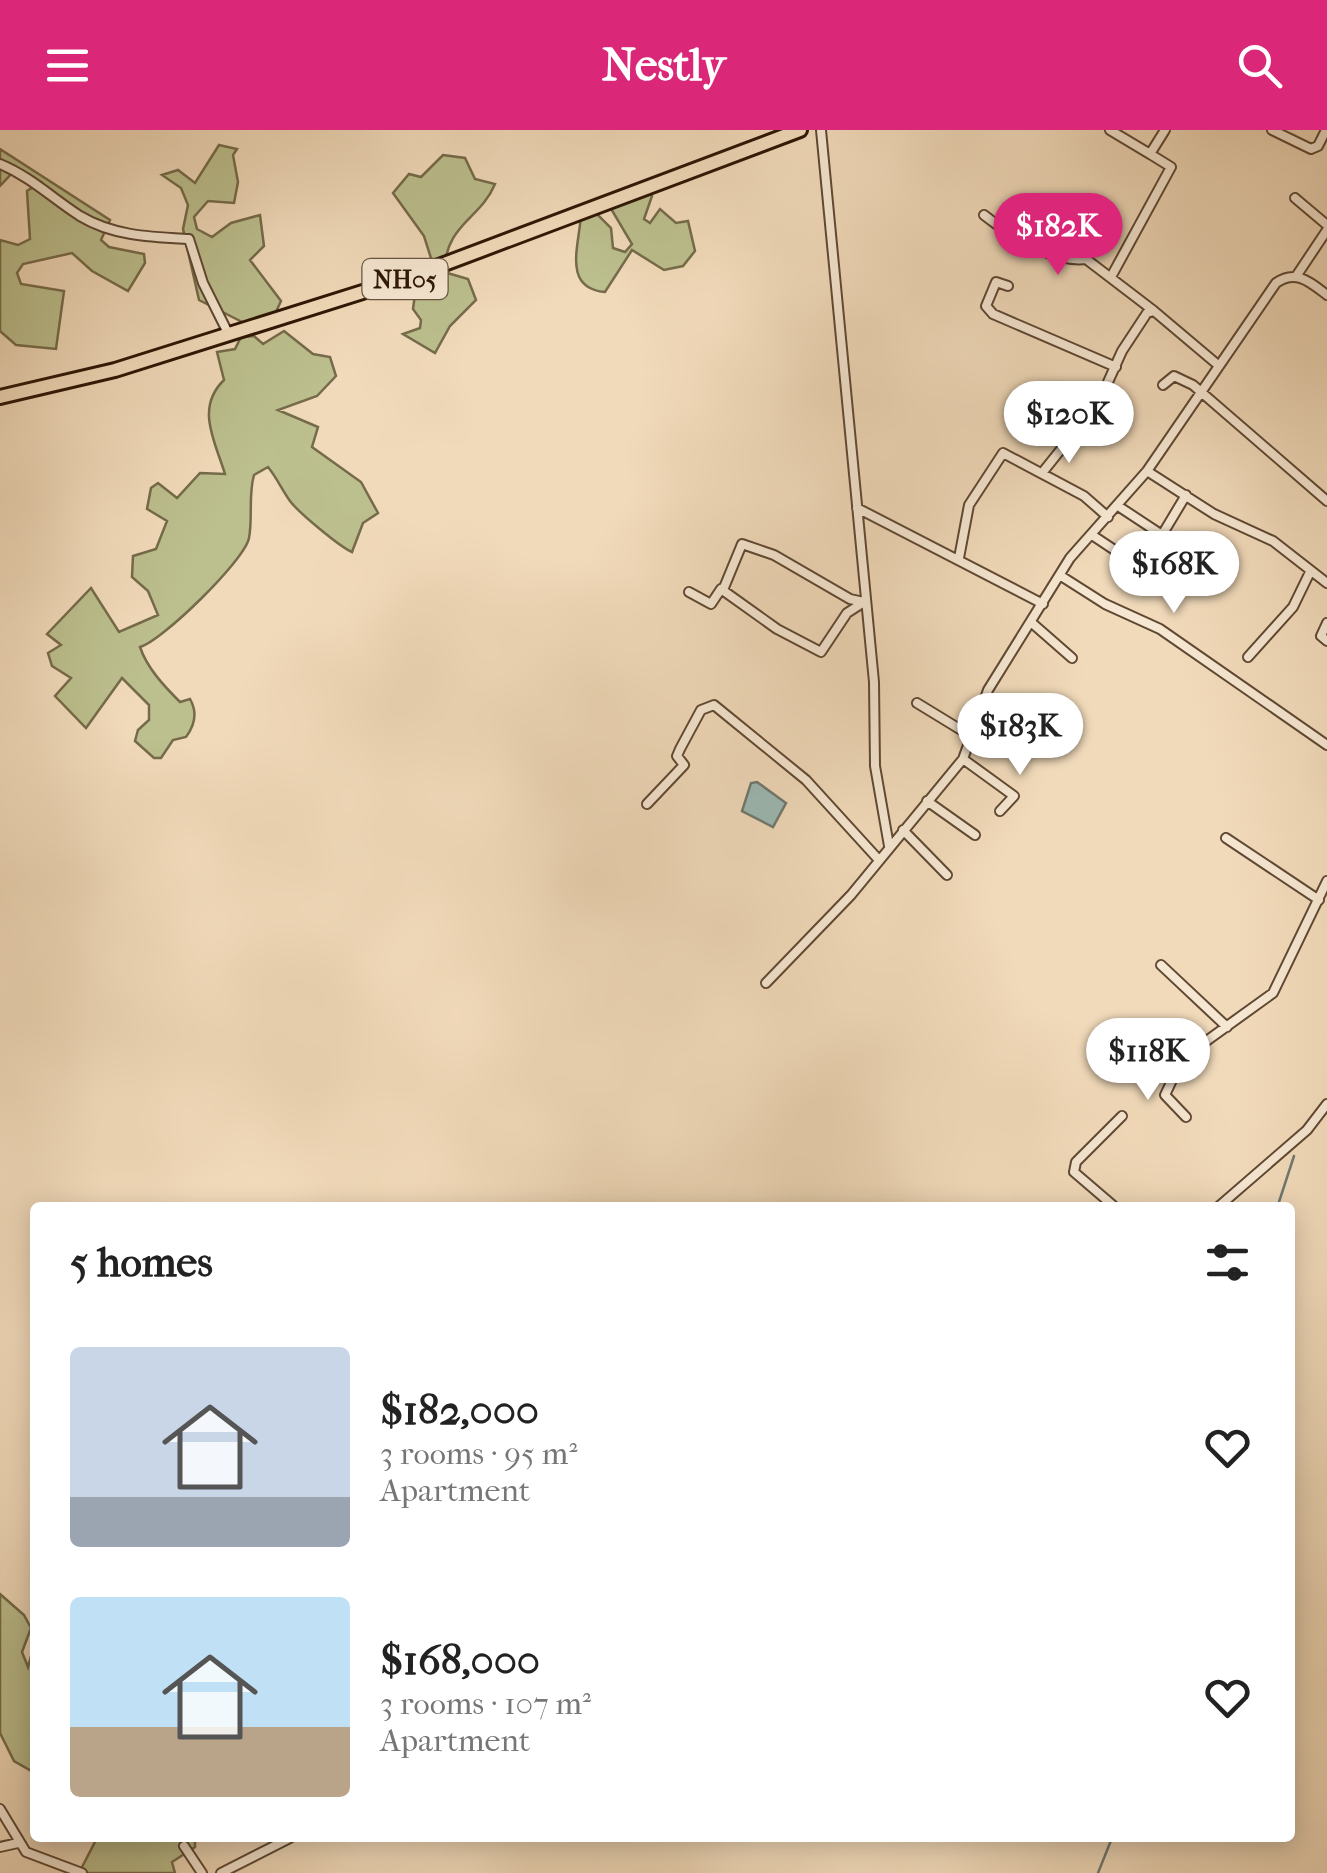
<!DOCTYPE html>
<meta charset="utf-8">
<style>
:root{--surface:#fff;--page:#f6f6f6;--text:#222;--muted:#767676;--accent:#db2777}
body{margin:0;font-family:"IM FELL French Canon",serif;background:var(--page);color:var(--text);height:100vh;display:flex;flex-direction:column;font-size:38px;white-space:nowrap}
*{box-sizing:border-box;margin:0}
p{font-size:32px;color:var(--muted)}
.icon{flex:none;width:55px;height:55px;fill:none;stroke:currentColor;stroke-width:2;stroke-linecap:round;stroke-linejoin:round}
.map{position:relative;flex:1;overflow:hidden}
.drawer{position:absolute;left:30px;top:1072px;width:1265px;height:640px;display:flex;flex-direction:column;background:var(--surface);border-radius:10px;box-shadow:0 5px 25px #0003}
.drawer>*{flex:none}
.price{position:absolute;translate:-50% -85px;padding:0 22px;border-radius:35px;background:#fff;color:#222;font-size:32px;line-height:65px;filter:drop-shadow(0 2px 5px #0008)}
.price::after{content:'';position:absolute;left:50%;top:60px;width:30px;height:22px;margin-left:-15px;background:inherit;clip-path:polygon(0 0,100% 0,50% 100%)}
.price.selected{background:var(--accent);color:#fff}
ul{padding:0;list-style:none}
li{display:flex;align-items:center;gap:30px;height:250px;padding:0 40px}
li span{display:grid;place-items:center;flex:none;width:280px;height:200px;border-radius:10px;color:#555}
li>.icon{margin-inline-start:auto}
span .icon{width:120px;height:120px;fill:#fffc;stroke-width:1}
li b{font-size:42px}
h2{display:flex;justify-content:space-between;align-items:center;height:120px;padding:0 40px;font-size:42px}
header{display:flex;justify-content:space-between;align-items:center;height:130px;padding:0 40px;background:var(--accent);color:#fff;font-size:45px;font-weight:800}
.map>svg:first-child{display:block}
.green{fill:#bcbf8e;stroke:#756b4a;stroke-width:2.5}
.water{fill:#9cbab6;stroke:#707970;stroke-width:2.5}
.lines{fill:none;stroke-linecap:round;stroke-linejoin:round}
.stream{stroke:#707970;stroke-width:2.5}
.street-casing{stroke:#5f4833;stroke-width:12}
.primary-casing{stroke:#2e1706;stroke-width:18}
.street{stroke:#f6e7d2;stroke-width:8}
.primary{stroke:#f1daba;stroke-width:12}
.labels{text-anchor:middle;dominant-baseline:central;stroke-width:8;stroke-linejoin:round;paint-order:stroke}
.shield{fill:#f6e7d2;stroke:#6a5543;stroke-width:2.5}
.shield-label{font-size:25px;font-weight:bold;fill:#2e1706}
</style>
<header><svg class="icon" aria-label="menu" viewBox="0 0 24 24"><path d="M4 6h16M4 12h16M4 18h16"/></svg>Nestly<svg class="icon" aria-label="search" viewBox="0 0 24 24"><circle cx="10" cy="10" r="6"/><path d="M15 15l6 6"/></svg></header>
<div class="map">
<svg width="1327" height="1743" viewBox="0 0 1327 1743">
<rect width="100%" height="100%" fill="#f1daba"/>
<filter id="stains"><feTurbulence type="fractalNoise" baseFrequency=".002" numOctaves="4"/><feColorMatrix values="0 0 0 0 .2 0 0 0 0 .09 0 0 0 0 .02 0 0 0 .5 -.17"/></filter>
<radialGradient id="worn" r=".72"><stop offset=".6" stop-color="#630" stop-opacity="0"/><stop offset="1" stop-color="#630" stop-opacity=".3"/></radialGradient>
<path class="green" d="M 219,15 L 237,19 L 233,25 L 238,52 L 234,73 L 208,71 L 194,87 L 197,99 L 212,107 L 231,93 L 260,85 L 264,116 L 250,130 L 281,171 L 275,184 L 246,194 L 199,170 L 183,99 L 188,75 L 181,58 L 162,45 L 178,40 L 195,53 Z
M 0,19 L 110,90 L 101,110 L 109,117 L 144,124 L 145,133 L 128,161 L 92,141 L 72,123 L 23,134 L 17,143 L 21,154 L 64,161 L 56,219 L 16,215 L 0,201 L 0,110 L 18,115 L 30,109 L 27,61 L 41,52 L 16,39 L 0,56 Z
M 443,25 L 465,28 L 475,49 L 495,54 C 480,90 446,93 444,142 L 468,149 L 476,170 L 450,196 L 435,223 L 403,204 L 420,198 L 421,190 L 413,179 L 417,150 L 436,144 L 424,106 L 393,63 L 409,44 L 421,47 Z
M 646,60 L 652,66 L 644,89 L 650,93 L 660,79 L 676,93 L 688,91 L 695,121 L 683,136 L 664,140 L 632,120 L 605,162 C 560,158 581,111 581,82 L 593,80 L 611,98 L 613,118 L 625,122 L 632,114 L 610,77 Z
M 284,201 L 313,224 L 330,227 L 336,246 L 317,266 L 278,280 L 318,297 L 312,317 L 361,352 L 378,383 L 363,393 L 352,422 C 340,417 298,382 290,371 C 282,360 277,348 268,337 L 254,345 C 248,366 253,387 249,408 C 245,430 162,511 140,517 C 147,538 164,556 180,572 L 190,569 C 198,583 195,595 186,607 L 173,610 L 161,628 L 154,628 L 135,611 L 138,600 L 149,590 L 149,575 L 122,548 L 86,598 L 55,566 L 71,548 L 52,536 L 48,523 L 61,515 L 47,504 L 91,458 L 119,502 L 158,485 L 148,461 L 132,447 L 133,426 L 156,419 L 167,391 L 147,379 L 151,358 L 158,353 L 177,368 L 200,343 L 225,344 C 215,311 195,278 224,250 L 217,222 L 235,219 L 241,207 L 254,206 L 263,214 Z
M 0,1464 L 24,1485 L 31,1498 L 22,1522 L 28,1537 L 35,1512 L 35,1643 L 14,1631 L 0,1603 Z
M 97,1708 L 195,1708 L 195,1717 L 172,1732 L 175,1743 L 79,1743 Z"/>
<path class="water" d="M 757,652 L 786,673 L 773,697 L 742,681 L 751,653 Z"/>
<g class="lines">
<path class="stream" d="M 1277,1078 L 1294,1026
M 1098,1743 L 1112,1708"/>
<defs>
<path id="street" d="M 821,0 L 874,552 L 875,636 L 889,716
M 1110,0 L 1150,24 L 1165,0
M 1272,0 L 1311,19 L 1318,16 L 1326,0
M 0,34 C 31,47 52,68 80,86 C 113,106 151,107 189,109 L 203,153 L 229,205
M 1295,68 L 1327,95
M 984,85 C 1011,106 1052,133 1086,129 L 1154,181
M 1297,145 L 1327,100
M 1111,147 L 1171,37 L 1150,24
M 1008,156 L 996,152 L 986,176 L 993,184 L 1116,237
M 1163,255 L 1174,246 L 1193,255 L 1327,371
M 1147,341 L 1214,384 L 1273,411 L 1327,453
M 1042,343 L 1099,272 L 1122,221 L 1147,183 L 1154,181 L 1218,235
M 1118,376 L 1162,405 L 1186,365
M 857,378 L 1043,474
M 1092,405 L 1131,431
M 959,428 L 969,375 L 1003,323 L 1084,366 L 1108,387
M 1061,446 L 1105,474 L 1160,499 L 1327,615
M 723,460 L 742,414 L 774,425 L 850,469 L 864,472
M 689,462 L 711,474 L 721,459 L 777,499 L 821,522 L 847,483 L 864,472
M 1032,493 L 1072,528
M 1327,493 L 1321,506 L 1327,511
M 1248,527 L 1293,477 L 1310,442
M 917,573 L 971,606
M 963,629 L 1014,666 L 1000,681
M 927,671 L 975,705
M 647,674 L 684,635 L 677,626 L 680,619 L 701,580 L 714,575 L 806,650 L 878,729
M 903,700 L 947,745
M 1226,708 L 1319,770
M 1161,835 L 1227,897
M 766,853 L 851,765 L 963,629 L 988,560 L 1070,428 L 1147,341 L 1276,153 C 1296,139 1310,152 1327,165
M 1137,924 L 1156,944 L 1162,943 L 1273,863 L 1327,751
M 1172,936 L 1173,948 L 1165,965 L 1186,987
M 1116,1078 L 1074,1042 L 1076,1032 L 1122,986
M 1217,1078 L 1307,1000 L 1327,974
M 0,1679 L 26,1722 L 82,1743
M 184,1716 L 202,1743
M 0,1717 L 18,1713
M 221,1743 L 290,1708"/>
<path id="primary" d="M 0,267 L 115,240 L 407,148 L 800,0"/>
</defs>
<use href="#street" class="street-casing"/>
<use href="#primary" class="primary-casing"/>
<use href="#street" class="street"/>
<use href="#primary" class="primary"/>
</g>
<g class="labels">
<rect class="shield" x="362.5" y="129" width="85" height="40" rx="8"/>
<g class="shield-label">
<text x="405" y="149">NH05</text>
</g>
</g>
<rect width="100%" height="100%" filter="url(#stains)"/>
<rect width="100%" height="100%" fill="url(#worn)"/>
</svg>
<b class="price selected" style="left:1058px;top:148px">$182K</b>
<b class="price" style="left:1069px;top:336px">$120K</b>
<b class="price" style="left:1174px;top:486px">$168K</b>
<b class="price" style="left:1020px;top:648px">$183K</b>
<b class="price" style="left:1148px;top:973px">$118K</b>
<section class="drawer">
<h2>5 homes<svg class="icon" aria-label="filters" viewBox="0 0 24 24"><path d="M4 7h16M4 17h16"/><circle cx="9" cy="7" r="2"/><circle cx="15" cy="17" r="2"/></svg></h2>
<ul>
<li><span style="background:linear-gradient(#c9d6e8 75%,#9aa5b1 0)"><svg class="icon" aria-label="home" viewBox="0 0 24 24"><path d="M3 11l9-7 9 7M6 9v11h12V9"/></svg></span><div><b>$182,000</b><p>3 rooms · 95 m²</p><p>Apartment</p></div><svg class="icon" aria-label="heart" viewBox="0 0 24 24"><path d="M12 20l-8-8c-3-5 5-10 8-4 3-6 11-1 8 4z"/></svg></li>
<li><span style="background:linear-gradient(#bfe0f5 65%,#b9a48a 0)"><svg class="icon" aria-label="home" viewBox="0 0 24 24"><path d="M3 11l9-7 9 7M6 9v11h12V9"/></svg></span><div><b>$168,000</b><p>3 rooms · 107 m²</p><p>Apartment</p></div><svg class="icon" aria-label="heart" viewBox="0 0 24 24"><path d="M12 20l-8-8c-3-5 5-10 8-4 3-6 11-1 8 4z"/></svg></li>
</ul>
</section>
</div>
